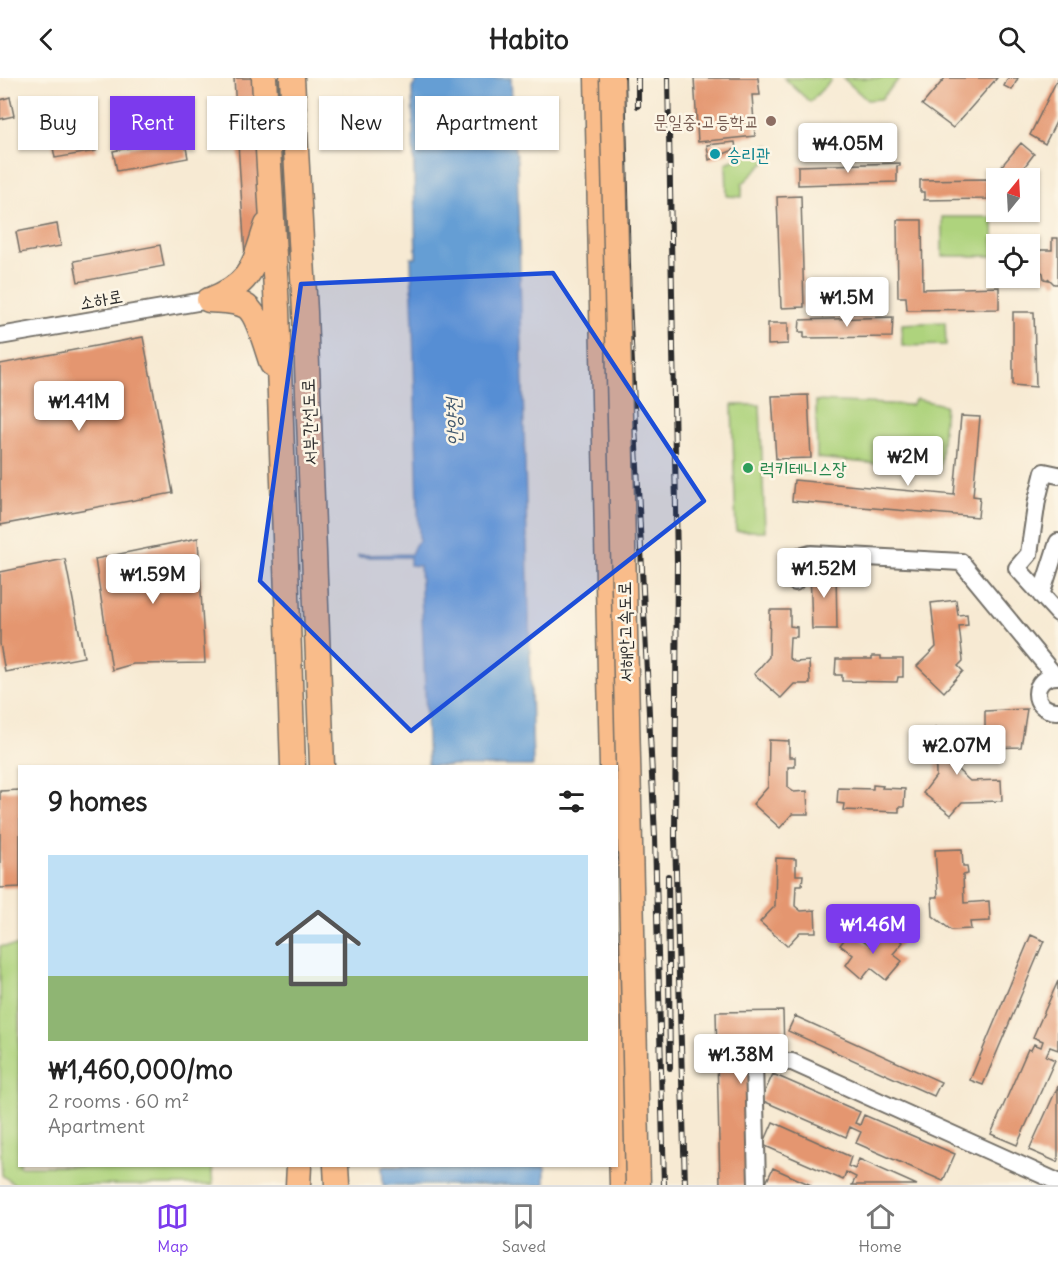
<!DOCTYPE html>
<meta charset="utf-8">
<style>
:root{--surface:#fff;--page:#f6f6f6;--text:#222;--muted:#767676;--line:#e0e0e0;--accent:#7c3aed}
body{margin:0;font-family:Delius,"Poor Story",sans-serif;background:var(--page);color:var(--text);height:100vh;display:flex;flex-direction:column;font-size:22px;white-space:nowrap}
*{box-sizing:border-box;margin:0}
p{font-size:20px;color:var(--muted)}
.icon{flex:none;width:33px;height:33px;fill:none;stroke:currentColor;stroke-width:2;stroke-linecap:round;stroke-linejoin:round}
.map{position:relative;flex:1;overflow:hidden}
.panel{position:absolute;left:18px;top:687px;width:600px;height:402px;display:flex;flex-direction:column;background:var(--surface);border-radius:0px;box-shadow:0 2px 4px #0004}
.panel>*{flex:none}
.hud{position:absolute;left:18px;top:18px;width:600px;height:54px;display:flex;gap:12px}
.needle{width:39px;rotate:18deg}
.tools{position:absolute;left:986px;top:90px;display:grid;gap:12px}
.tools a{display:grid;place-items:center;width:54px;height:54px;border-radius:0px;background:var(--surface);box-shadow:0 2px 4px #0004;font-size:30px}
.price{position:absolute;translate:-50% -51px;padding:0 14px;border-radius:6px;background:#fff;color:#222;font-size:20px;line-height:39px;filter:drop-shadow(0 2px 3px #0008)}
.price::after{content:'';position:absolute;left:50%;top:36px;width:18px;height:14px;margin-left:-9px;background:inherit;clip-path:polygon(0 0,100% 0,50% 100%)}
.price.active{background:var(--accent);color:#fff}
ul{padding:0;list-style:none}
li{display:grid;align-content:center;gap:12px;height:318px;padding:0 30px}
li+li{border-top:2px solid var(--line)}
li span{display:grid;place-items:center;height:186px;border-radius:0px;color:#555}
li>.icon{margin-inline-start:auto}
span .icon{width:108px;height:108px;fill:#fffc;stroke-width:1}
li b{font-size:26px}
h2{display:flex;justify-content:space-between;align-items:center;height:72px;padding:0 30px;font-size:26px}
.tag{padding:0 21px;border-radius:0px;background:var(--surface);box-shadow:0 2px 4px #0004;font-size:21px;line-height:54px}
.tag.active{background:var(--accent);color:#fff}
header{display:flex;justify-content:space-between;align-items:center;height:78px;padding:0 30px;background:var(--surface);font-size:27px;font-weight:800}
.dock{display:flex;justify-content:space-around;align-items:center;height:84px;border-top:2px solid var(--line);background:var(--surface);font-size:16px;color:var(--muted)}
.dock a{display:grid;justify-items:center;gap:3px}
.dock .active{color:var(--accent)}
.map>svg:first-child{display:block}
.green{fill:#aed37d;stroke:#6c7f54;stroke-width:1.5}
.water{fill:#659ed4;stroke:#486480;stroke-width:1.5}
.building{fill:#e49670}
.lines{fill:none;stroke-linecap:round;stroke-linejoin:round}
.minor-casing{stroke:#726e66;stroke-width:20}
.highway-casing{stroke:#726e66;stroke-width:27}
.minor{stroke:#fff;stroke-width:16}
.highway{stroke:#f9bc8a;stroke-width:24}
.rail-casing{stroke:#2b2b2b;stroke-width:6}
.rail{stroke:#fcf5e5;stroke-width:4;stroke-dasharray:11;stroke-linecap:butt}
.highway-bridge-casing{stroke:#726e66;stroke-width:27;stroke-linecap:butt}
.highway-bridge{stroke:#f9bc8a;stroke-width:24}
.marked{fill:#1d4ed8;fill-opacity:0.2;stroke:#1d4ed8;stroke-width:4.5;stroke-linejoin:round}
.education-dot{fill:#8d6e63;stroke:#fcf5e5;stroke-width:2}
.culture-dot{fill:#0f9aa8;stroke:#fcf5e5;stroke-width:2}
.leisure-dot{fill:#2e9e5b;stroke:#fcf5e5;stroke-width:2}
.labels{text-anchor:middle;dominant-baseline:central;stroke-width:5;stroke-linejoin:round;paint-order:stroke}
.education-label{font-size:18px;fill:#785e54;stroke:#fcf5e5;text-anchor:end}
.culture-label{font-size:18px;fill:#0d838f;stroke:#fcf5e5;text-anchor:start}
.street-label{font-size:18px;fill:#2b2b2b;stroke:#fcf5e5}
.leisure-label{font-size:18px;fill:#27864d;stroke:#fcf5e5;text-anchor:start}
.water-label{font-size:20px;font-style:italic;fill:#42596f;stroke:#fcf5e5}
</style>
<header><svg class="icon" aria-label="back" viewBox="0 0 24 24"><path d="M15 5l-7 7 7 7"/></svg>Habito<svg class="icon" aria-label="search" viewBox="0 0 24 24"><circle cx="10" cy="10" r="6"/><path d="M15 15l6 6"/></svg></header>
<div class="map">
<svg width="1058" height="1107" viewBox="0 0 1058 1107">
<rect width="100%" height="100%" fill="#fcf5e5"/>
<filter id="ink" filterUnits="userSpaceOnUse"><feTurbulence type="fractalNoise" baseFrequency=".0167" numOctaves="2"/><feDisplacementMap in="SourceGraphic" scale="12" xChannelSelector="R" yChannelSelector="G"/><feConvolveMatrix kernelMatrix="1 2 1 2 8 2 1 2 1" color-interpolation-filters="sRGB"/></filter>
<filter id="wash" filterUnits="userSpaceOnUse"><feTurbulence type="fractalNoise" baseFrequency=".008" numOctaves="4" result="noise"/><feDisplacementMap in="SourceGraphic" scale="24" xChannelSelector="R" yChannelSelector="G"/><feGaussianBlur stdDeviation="1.35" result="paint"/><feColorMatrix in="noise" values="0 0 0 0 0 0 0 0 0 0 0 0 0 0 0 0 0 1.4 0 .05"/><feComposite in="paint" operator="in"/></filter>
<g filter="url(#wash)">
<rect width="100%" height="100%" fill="#f7ead3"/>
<path class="green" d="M 784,0 L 829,0 L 831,2 L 810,24 Z
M 843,0 L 900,0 L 881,21 L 867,22 Z
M 769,67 L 771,79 L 742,106 L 742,119 L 727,118 L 726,85 Z
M 942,139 L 993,139 L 994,178 L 942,178 Z
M 945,244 L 946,267 L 902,268 L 902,246 Z
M 916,321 L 945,327 L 940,392 L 817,380 L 816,323 L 911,327 Z
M 732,327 L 760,327 L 765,453 L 736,453 Z
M 0,868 L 19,868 L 20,1088 L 211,1088 L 213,1107 L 15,1107 L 2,1097 L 0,1062 Z"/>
<path class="water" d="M 419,0 L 511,0 L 514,67 L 517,83 L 533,688 L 428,688 L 420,488 L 410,487 L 410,479 L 358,479 L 358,477 L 411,476 L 415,467 L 419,463 L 411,180 L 416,180 L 412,10 Z
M 382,1088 L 545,1088 L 545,1107 L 383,1107 Z"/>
<g id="blocks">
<path class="building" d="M 234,0 L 278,0 L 288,176 L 245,178 Z
M 694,0 L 758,0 L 760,17 L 752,17 L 755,58 L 698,64 Z
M 945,0 L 997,0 L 953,50 L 922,27 Z
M 1008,0 L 1018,0 L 1012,12 L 1004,8 Z
M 1058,0 L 1058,40 L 1045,66 L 1030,57 Z
M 10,19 L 14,38 L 0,41 L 0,22 Z
M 92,51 L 96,73 L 55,80 L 51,59 Z
M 184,59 L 188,80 L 117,93 L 113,73 Z
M 735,64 L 736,71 L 709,82 L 707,67 Z
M 1021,65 L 1034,76 L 1016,100 L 996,100 L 996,116 L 988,116 L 988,121 L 924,122 L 924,114 L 920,114 L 920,102 L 986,101 L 989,103 Z
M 900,85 L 900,88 L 897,88 L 897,104 L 798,107 L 798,88 Z
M 801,118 L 804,229 L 781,230 L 777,119 Z
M 897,142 L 922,142 L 923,211 L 999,209 L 999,231 L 907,232 L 906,219 L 898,219 Z
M 57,146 L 61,168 L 20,175 L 16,154 Z
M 1052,160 L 1058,160 L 1058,206 L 1054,206 L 1048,200 L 1049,202 L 1044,201 L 1043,195 L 1039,192 L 1038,175 L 1041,172 L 1052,172 Z
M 160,167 L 164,188 L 78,204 L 74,183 Z
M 1013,234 L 1034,234 L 1036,309 L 1013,307 Z
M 893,239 L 892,259 L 804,260 L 804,254 L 799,254 L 800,242 Z
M 768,245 L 788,245 L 788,266 L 768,267 Z
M 143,259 L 173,415 L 0,447 L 0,286 Z
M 808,317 L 811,380 L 776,381 L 772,318 Z
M 961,338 L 980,339 L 973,418 L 980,419 L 978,439 L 792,423 L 794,402 L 954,417 Z
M 198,460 L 205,585 L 133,586 L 112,592 L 95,481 Z
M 65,481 L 84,579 L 5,594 L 0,566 L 0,494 Z
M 810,491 L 836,492 L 837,551 L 812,551 Z
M 956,522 L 958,537 L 967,536 L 968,547 L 959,548 L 963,583 L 958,588 L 963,593 L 944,614 L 917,588 L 936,569 L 931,525 Z
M 770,532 L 790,532 L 790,548 L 797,549 L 797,559 L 790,559 L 789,580 L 795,584 L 809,583 L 810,606 L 794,606 L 781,620 L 754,596 L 769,579 Z
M 872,578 L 881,578 L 881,581 L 903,581 L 903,599 L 898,599 L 897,604 L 842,603 L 842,597 L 835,597 L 836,581 L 872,581 Z
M 1027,631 L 1021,669 L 985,670 L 985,633 Z
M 958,649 L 959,664 L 965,664 L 965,674 L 958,674 L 959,693 L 970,703 L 1001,702 L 1002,723 L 962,724 L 951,737 L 923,715 L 936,698 L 935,650 Z
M 769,662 L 789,663 L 789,679 L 795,679 L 795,689 L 788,689 L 788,710 L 794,714 L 807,713 L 808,736 L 792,736 L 780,750 L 753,726 L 768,709 Z
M 873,707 L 883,708 L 882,710 L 905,711 L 904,729 L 899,729 L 899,734 L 843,732 L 844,726 L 837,725 L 838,710 L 873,711 Z
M 20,712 L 20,809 L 0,810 L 0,713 Z
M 962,771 L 963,788 L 967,788 L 968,796 L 963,797 L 964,825 L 989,823 L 990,843 L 970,844 L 971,851 L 951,852 L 933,838 L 932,819 L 938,819 L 935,772 Z
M 776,780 L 796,781 L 796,797 L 803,797 L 802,807 L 796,807 L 795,828 L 801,833 L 815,832 L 816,854 L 800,854 L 787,868 L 760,844 L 775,828 Z
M 887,851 L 903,864 L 893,876 L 902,883 L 886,902 L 871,890 L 862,901 L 846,887 L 853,877 L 840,867 L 851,853 L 872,869 Z
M 1031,857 L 1044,863 L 983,1007 L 970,1002 Z
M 1058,903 L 1058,972 L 1050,969 L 1046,978 L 1055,982 L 1017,1067 L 991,1056 L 1028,971 L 1031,972 L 1034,966 L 1041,969 L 1043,963 L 1033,959 Z
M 783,933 L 784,974 L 749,975 L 752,1107 L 720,1107 L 716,934 Z
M 795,938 L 941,1004 L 934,1018 L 788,953 Z
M 773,996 L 860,1034 L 855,1045 L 860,1047 L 864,1037 L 955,1076 L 943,1103 L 856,1065 L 861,1054 L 850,1049 L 846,1059 L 761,1022 Z
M 1058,1008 L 1058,1081 L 1057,1084 L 1029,1072 Z
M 773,1044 L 851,1079 L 848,1088 L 855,1091 L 859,1081 L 917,1107 L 852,1107 L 856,1099 L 846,1094 L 843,1102 L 763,1067 Z
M 773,1090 L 811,1107 L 765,1107 Z"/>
</g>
</g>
<g filter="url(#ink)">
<use href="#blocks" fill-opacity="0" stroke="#726e66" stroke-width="1.5"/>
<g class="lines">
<defs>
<path id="minor" d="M 0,258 L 209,222
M 1058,397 L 1044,394 L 1037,422 L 1029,476 L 1017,490 L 1058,535
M 795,504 L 795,489 L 800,479 L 811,476 L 961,484 L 1055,598
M 1041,517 L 1058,464
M 1058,598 C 1030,597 1030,634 1058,633
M 757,1107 L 754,983 L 792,984 L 1058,1104"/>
<path id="highway" d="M 264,0 L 277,231 L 293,688
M 292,0 L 305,234 L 322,688
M 597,0 L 612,688
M 209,222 C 220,223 237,222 247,229 C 258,237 267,272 272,286
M 210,222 C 253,205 253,188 267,147
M 616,875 L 622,1107
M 336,1088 L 337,1107
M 298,1107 L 299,1088"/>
</defs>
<use href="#minor" class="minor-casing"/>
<use href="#highway" class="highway-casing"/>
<use href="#minor" class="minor"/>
<use href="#highway" class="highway"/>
<defs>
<path id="rail" d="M 623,0 L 629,224 L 655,759 L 664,1107
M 638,0 L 638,28
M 668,0 L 677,484 L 675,759 L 685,1107
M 668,798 L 670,990"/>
</defs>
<use href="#rail" class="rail-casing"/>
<use href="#rail" class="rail"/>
<defs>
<path id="highway-bridge" d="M 612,0 L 638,1107"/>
</defs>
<use href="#highway-bridge" class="highway-bridge-casing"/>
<use href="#highway-bridge" class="highway-bridge"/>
</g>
</g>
<path class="marked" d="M 553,195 L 704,423 L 411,653 L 260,503 L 301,206 Z"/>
<circle class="education-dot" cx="771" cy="43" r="6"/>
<circle class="culture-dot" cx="715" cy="76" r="6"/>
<circle class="leisure-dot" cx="748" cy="390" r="6"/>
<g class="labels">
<g class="education-label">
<text x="759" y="43">문일중·고등학교</text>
</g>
<g class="culture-label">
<text x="727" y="76">승리관</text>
</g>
<g class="street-label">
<text transform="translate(101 221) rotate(-10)">소하로</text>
<text transform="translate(309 344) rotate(-92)">서부간선도로</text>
<text transform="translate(625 554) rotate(-91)">서해안고속도로</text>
</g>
<g class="leisure-label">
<text x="760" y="390">럭키테니스장</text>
</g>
<g class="water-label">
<text transform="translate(453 344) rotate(-92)">안양천</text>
</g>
</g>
</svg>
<div class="tools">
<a><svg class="needle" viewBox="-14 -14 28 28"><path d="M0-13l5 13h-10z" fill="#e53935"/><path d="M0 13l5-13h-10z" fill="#767676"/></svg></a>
<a><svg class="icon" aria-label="locate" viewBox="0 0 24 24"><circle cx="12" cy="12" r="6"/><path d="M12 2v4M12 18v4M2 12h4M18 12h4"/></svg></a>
</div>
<b class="price" style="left:848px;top:96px">₩4.05M</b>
<b class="price" style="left:847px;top:250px">₩1.5M</b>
<b class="price" style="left:79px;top:354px">₩1.41M</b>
<b class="price" style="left:908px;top:409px">₩2M</b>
<b class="price" style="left:824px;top:521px">₩1.52M</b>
<b class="price" style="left:153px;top:527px">₩1.59M</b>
<b class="price" style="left:957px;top:698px">₩2.07M</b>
<b class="price active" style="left:873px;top:877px">₩1.46M</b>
<b class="price" style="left:741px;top:1007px">₩1.38M</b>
<div class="hud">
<a class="tag">Buy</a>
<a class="tag active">Rent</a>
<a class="tag">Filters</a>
<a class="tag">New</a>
<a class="tag">Apartment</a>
</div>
<section class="panel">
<h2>9 homes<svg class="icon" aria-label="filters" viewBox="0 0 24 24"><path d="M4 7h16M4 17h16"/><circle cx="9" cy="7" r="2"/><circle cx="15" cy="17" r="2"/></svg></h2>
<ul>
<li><span style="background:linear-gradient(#bfe0f5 65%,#8fb573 0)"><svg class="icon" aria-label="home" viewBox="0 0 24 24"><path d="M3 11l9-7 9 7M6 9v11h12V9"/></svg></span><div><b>₩1,460,000/mo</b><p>2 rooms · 60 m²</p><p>Apartment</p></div></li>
</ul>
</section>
</div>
<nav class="dock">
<a class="active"><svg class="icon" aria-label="map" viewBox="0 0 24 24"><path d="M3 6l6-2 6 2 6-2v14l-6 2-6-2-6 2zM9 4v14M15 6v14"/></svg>Map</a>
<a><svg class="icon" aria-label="saved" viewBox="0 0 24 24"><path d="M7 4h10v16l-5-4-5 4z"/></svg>Saved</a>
<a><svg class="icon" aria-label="home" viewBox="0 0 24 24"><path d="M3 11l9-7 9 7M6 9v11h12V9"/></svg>Home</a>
</nav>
